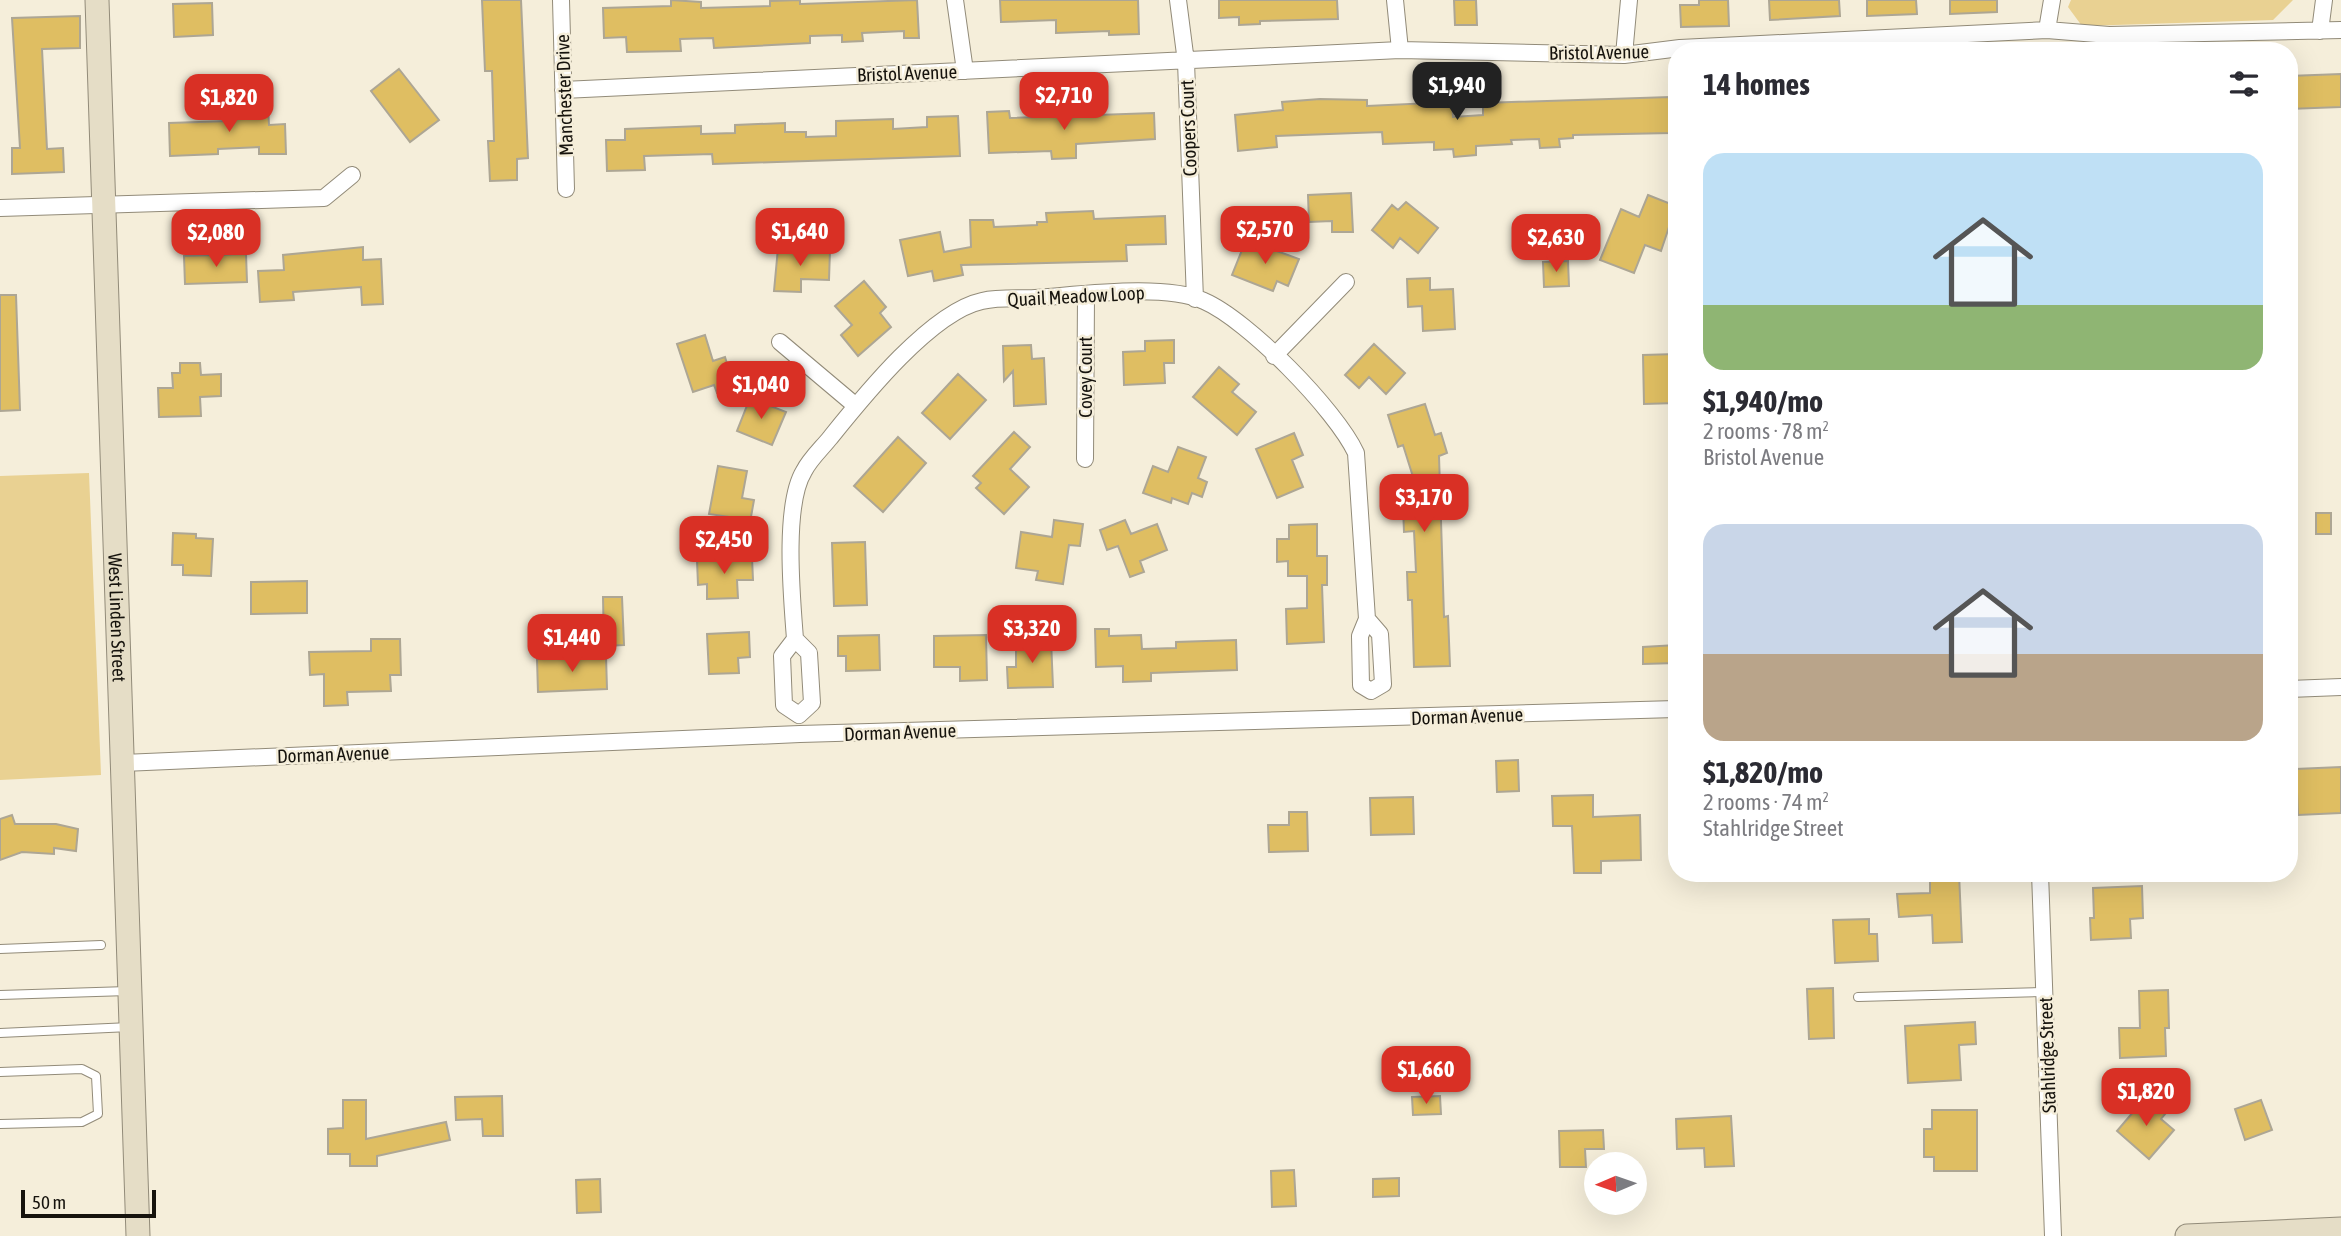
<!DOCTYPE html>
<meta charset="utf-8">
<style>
:root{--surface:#fff;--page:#f7f7f7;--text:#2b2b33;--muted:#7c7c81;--accent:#d93025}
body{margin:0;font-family:"Asap Condensed",sans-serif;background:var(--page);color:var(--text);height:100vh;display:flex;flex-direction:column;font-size:26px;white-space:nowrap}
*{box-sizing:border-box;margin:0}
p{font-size:23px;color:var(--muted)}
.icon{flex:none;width:38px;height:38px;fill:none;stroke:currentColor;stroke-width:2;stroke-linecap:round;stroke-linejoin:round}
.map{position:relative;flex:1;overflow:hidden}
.details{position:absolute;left:1668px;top:42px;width:630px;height:840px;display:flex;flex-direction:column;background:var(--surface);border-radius:28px;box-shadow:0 7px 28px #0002}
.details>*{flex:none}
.needle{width:46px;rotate:268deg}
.fabs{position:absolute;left:1584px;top:1152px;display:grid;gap:14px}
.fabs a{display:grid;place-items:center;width:63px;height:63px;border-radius:50%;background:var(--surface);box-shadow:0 7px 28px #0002;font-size:35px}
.scale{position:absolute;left:21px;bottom:18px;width:135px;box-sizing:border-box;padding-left:7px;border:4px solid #16130d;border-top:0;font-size:19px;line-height:24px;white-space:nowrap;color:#16130d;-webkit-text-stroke:5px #f5eeda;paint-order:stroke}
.price{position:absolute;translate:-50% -60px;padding:0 16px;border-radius:14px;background:var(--accent);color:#fff;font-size:23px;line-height:46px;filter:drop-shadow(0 2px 4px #0008)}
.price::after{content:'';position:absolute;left:50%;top:42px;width:21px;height:16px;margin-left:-10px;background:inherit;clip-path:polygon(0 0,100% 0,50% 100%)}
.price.active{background:#222;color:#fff}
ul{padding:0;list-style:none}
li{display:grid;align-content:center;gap:14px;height:371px;padding:0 35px}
li span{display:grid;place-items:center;height:217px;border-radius:21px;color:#555}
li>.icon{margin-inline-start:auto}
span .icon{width:126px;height:126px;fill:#fffc;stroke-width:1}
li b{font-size:30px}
h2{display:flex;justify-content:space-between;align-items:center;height:84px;padding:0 35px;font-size:30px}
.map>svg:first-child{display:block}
.green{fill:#e9d192}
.building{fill:#dfbe62;stroke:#ada694;stroke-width:2}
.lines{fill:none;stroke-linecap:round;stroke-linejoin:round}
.lane-casing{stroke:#928b79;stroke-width:10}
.street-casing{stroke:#928b79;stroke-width:18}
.secondary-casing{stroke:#928b79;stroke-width:25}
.lane{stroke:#fff;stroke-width:8}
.street{stroke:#fff;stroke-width:16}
.secondary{stroke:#e5ddc6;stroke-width:23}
.labels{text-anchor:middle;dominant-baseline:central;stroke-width:5;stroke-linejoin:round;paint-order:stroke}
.street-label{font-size:19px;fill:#16130d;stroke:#f5eeda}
</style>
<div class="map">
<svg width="2341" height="1236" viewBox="0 0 2341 1236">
<rect width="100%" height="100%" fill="#f5eeda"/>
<path class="green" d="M 2071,0 L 2293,0 L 2273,20 L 2082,26 L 2068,7 Z
M 89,473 L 101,775 L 0,780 L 0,476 Z"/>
<path class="building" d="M 482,0 L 521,0 L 528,158 L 517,159 L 517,180 L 490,181 L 488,141 L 494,141 L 492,71 L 485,71 Z
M 671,0 L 701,2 L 701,8 L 770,6 L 770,1 L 800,0 L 800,4 L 917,0 L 919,38 L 904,38 L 904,31 L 862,33 L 863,41 L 842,42 L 842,35 L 810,36 L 810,43 L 714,48 L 713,38 L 680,39 L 681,51 L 627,52 L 626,37 L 604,38 L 603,8 L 671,6 Z
M 1000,0 L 1138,0 L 1139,34 L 1109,35 L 1109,31 L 1056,33 L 1056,20 L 1001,22 Z
M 1219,0 L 1337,0 L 1338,19 L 1260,21 L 1260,24 L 1239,25 L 1239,17 L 1219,18 Z
M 1454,0 L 1476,0 L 1477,25 L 1455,25 Z
M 1699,0 L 1728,0 L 1729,26 L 1681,27 L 1680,5 L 1699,5 Z
M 1769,0 L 1839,0 L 1840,16 L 1770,20 Z
M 1867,0 L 1916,0 L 1917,14 L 1867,16 Z
M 1950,0 L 1997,0 L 1997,12 L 1950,14 Z
M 212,3 L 213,35 L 174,37 L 173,4 Z
M 80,16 L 80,48 L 42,49 L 47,149 L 63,148 L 64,172 L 12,174 L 12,148 L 20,148 L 12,18 Z
M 399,69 L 439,120 L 410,142 L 371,91 Z
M 2341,74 L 2341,107 L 2289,109 L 2289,76 Z
M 1670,97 L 1671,133 L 1573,135 L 1573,138 L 1559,139 L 1560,147 L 1540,148 L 1539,139 L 1511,140 L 1512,144 L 1476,146 L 1476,155 L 1454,157 L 1453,149 L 1434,150 L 1434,142 L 1383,144 L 1382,132 L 1276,136 L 1277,147 L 1238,151 L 1235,115 L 1283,110 L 1282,102 L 1320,99 L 1367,100 L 1367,106 L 1452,102 L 1453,117 L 1483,115 L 1483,103 Z
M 230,107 L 268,107 L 269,125 L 285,124 L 286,154 L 259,154 L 259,147 L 218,149 L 218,154 L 170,156 L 169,123 L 230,121 Z
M 1009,111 L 1010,118 L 1154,113 L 1155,139 L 1076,144 L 1076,158 L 1052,159 L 1051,151 L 989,153 L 987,112 Z
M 958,116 L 960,156 L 713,164 L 712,154 L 644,156 L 645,170 L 607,171 L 606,140 L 625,140 L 625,129 L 701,126 L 701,134 L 735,133 L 735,125 L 785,123 L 785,132 L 806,132 L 806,137 L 836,136 L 836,121 L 893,119 L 893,129 L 927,127 L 927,117 Z
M 1351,193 L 1353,232 L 1332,232 L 1332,221 L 1309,222 L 1308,195 Z
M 1648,195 L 1676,206 L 1661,251 L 1645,245 L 1634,273 L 1600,260 L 1621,209 L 1639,217 Z
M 1406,202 L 1438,228 L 1418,253 L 1400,238 L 1393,248 L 1372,230 L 1392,205 L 1398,210 Z
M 1093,211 L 1094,219 L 1165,216 L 1166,244 L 1126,245 L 1127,261 L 961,265 L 963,275 L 934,281 L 932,271 L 908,276 L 900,240 L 940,232 L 944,252 L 971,247 L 970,220 L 993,220 L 994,227 L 1037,225 L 1037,222 L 1047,222 L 1046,213 Z
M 1246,240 L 1299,259 L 1288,286 L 1277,281 L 1273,291 L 1232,275 Z
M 363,247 L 363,260 L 381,259 L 383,304 L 362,305 L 361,287 L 293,292 L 294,300 L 260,302 L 258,271 L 284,270 L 283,255 Z
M 778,248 L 830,250 L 829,280 L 801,279 L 801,292 L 774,291 Z
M 246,254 L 247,282 L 185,284 L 184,256 Z
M 1568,261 L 1569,286 L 1544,287 L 1543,262 Z
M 1430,278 L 1430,290 L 1453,289 L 1455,329 L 1423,331 L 1422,306 L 1408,307 L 1407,279 Z
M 864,281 L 886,307 L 880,313 L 891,327 L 858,356 L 841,335 L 852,325 L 835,306 Z
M 0,295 L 16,295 L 20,410 L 0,411 Z
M 705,335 L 713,361 L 725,357 L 734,387 L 717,393 L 714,385 L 693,392 L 677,344 Z
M 1174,340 L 1174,363 L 1164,363 L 1165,383 L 1124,385 L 1123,352 L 1145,351 L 1145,341 Z
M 1374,344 L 1405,373 L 1386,394 L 1369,377 L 1359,388 L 1345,375 Z
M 1031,345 L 1032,359 L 1044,358 L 1046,404 L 1014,406 L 1013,371 L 1004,381 L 1003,346 Z
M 1676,354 L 1676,403 L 1644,404 L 1643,355 Z
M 180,363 L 200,363 L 201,375 L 221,374 L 221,396 L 200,397 L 201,416 L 159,417 L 158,388 L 173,388 L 172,373 L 180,373 Z
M 1219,367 L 1239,384 L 1232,392 L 1256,412 L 1237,435 L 1193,397 Z
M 958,374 L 986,400 L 950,439 L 922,413 Z
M 750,398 L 786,412 L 772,445 L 737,431 Z
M 1425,404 L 1435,435 L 1441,433 L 1447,453 L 1439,456 L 1444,617 L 1448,616 L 1450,666 L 1414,667 L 1412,600 L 1408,600 L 1407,572 L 1416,572 L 1414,531 L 1404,532 L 1402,480 L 1414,480 L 1403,445 L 1398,447 L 1388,415 Z
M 1014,432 L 1030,447 L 1010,469 L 1029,487 L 1004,514 L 976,488 L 981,483 L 973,476 Z
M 1294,433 L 1303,455 L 1292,460 L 1303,487 L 1277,498 L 1256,449 Z
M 898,437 L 926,463 L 883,512 L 854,486 Z
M 1178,447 L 1206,457 L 1198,478 L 1207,482 L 1202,497 L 1192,493 L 1188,504 L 1172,498 L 1171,503 L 1143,493 L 1153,466 L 1168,472 Z
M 718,466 L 747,471 L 742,498 L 754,500 L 749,528 L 728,524 L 730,517 L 709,514 Z
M 2316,513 L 2331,513 L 2331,534 L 2316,534 Z
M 1054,520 L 1083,524 L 1080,546 L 1069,545 L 1063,584 L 1036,580 L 1038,571 L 1016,568 L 1021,532 L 1052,537 Z
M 1125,520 L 1131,534 L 1157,524 L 1167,550 L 1140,561 L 1144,572 L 1130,577 L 1118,546 L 1107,550 L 1100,530 Z
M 1317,524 L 1317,556 L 1327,556 L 1327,585 L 1322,585 L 1324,642 L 1287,644 L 1286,609 L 1307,608 L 1307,576 L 1288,576 L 1288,561 L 1277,562 L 1277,539 L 1289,539 L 1289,525 Z
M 173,533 L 196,534 L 196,538 L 213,539 L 211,576 L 183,575 L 183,565 L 172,565 Z
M 865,542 L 867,605 L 834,606 L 832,543 Z
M 752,558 L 753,580 L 737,580 L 738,598 L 707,599 L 707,584 L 698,585 L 697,560 Z
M 307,581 L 307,613 L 251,614 L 251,582 Z
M 603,597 L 622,597 L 624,645 L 604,646 Z
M 1095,629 L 1109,629 L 1109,636 L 1141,635 L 1142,649 L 1176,648 L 1176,642 L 1236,640 L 1237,670 L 1151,673 L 1151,681 L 1123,682 L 1123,666 L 1096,667 Z
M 749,632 L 750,657 L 738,658 L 739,673 L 709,674 L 707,634 Z
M 879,635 L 880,670 L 846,671 L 846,656 L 838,656 L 838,636 Z
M 986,635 L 987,680 L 960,681 L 960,667 L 934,667 L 934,636 Z
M 371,639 L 400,639 L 401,675 L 390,675 L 391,691 L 347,692 L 348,705 L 324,706 L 324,674 L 310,675 L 309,652 L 371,651 Z
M 1051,640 L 1053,687 L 1008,688 L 1007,667 L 1016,667 L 1016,641 Z
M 1676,645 L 1676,663 L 1643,664 L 1643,647 Z
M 606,656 L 607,689 L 538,692 L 537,659 Z
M 1518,760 L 1519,791 L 1497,792 L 1496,761 Z
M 2341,767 L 2341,813 L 2298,815 L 2296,769 Z
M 1593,795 L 1593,817 L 1640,815 L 1641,860 L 1601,861 L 1601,873 L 1574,873 L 1572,826 L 1553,826 L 1552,796 Z
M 1413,797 L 1414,834 L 1371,835 L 1370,798 Z
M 1289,812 L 1307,812 L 1308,851 L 1269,852 L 1268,825 L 1289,825 Z
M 12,815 L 15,824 L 56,824 L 78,829 L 76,851 L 54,848 L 54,854 L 22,852 L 0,860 L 0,819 Z
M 1930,873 L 1959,873 L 1962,942 L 1933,943 L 1932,915 L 1899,917 L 1897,894 L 1930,893 Z
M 2142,886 L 2143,918 L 2130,919 L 2131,938 L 2091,940 L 2090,918 L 2094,918 L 2093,888 Z
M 1869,919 L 1869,934 L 1877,934 L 1878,961 L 1835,963 L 1833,920 Z
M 1833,988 L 1834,1038 L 1809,1039 L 1807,989 Z
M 2168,990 L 2169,1028 L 2165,1028 L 2166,1056 L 2120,1058 L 2119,1028 L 2140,1028 L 2139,991 Z
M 1975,1022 L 1976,1044 L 1959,1045 L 1961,1080 L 1908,1083 L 1905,1026 Z
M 502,1096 L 503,1136 L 483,1136 L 482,1119 L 456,1120 L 455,1097 Z
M 1440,1096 L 1441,1114 L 1413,1115 L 1412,1097 Z
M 2146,1097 L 2165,1114 L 2161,1119 L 2174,1130 L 2149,1159 L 2117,1131 Z
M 343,1100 L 366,1100 L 366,1139 L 446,1122 L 450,1140 L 377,1156 L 377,1166 L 350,1166 L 350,1154 L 328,1154 L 328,1129 L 343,1128 Z
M 2261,1100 L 2272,1130 L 2245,1140 L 2235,1109 Z
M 1932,1110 L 1977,1110 L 1977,1171 L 1934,1171 L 1934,1157 L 1924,1157 L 1924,1129 L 1932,1129 Z
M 1731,1116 L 1734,1166 L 1705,1167 L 1704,1148 L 1677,1149 L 1676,1119 Z
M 1603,1130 L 1604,1149 L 1585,1149 L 1586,1167 L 1560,1167 L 1559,1131 Z
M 1294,1170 L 1296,1206 L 1272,1207 L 1271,1171 Z
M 1399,1178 L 1399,1196 L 1373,1197 L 1373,1179 Z
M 600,1179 L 601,1212 L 577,1213 L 576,1180 Z"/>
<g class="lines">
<defs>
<path id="lane" d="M 0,949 L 101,945
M 0,995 L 128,991
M 1858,997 L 2045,992
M 0,1033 L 130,1027
M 0,1072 L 82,1069 L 96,1076 L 98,1114 L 82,1122 L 0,1124"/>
<path id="street" d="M 561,0 L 566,189
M 955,0 L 965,71
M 1178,0 L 1186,62 L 1195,299
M 1395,0 L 1400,50
M 2047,30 L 2052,0
M 2320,31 L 2324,0
M 1624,55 L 1629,0
M 563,90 L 1400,50 L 1624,55 L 1680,48 L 2047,30 L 2109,35 L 2341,30
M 0,208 L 324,198 L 352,175
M 780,342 L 856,406
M 1274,356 L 1346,282
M 1085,459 L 1086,295
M 1367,619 L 1380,634 L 1383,684 L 1371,691 L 1361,685 L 1360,636 Z
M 795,639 C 792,599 783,505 804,471 C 810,459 822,448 830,438 C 863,397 931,312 982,301 C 999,297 1018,299 1035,298 C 1079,295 1165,283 1204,301 C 1248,320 1336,410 1356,453 L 1367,619
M 795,639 L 809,653 L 812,703 L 799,715 L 784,705 L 782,656 Z
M 2289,689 L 2341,687
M 123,763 L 800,734 L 1676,709
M 2040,873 L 2053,1236"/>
<g id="secondary">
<path id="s1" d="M 97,0 L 138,1236"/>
<path d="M 2187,1236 L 2341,1229"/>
</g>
</defs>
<use href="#lane" class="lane-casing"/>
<use href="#street" class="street-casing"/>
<use href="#secondary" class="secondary-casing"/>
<use href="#lane" class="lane"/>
<use href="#street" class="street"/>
<use href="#secondary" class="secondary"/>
</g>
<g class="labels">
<g class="street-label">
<text transform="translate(1599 52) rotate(-1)">Bristol Avenue</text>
<text transform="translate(907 73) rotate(-2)">Bristol Avenue</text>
<text transform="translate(564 95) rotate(-92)">Manchester Drive</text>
<text transform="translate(1188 128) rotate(-92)">Coopers Court</text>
<text transform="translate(1076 296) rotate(-3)">Quail Meadow Loop</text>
<text transform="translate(1085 377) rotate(-90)">Covey Court</text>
<text stroke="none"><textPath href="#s1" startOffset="618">West Linden Street</textPath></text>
<text transform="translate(1467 716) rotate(-2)">Dorman Avenue</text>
<text transform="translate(900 732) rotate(-2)">Dorman Avenue</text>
<text transform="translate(333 754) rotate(-2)">Dorman Avenue</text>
<text transform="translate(2047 1055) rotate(-92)">Stahlridge Street</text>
</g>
</g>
</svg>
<div class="fabs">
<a><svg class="needle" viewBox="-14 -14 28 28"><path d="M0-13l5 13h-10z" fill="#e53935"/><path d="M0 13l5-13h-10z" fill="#7c7c81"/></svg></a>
</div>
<div class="scale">50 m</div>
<b class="price active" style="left:1457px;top:122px">$1,940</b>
<b class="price" style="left:1064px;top:132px">$2,710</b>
<b class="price" style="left:229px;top:134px">$1,820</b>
<b class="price" style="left:1265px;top:266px">$2,570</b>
<b class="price" style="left:800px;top:268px">$1,640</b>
<b class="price" style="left:216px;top:269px">$2,080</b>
<b class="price" style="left:1556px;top:274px">$2,630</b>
<b class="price" style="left:761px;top:421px">$1,040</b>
<b class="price" style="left:1424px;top:534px">$3,170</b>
<b class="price" style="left:724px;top:576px">$2,450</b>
<b class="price" style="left:1032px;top:665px">$3,320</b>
<b class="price" style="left:572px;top:674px">$1,440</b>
<b class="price" style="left:1426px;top:1106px">$1,660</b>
<b class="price" style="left:2146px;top:1128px">$1,820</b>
<section class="details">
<h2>14 homes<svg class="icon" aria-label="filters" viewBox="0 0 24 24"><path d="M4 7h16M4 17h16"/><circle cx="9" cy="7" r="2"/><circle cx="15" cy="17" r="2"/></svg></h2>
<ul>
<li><span style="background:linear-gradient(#bfe0f5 70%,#8fb573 0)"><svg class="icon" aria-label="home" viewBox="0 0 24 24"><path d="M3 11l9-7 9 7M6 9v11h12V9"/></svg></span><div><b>$1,940/mo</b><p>2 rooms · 78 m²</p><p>Bristol Avenue</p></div></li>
<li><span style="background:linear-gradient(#c9d6e8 60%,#b9a48a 0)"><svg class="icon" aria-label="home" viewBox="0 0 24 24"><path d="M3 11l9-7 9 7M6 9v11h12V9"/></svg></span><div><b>$1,820/mo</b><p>2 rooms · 74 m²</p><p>Stahlridge Street</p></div></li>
</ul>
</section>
</div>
